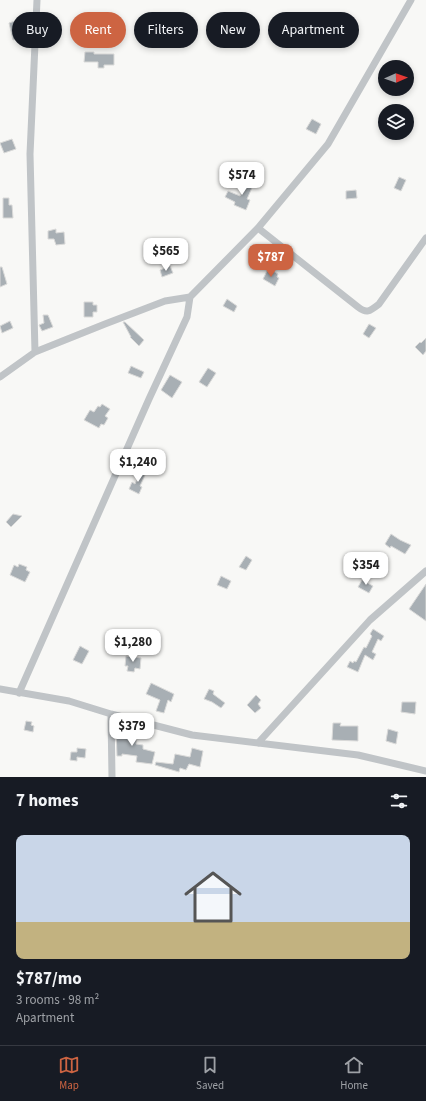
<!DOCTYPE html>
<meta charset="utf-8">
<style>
:root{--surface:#171b24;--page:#242831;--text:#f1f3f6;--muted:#9ea1a6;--line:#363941;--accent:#cd6442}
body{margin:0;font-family:"Source Sans 3",sans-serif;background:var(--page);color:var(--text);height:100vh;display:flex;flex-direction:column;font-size:15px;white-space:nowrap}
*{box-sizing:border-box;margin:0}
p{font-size:13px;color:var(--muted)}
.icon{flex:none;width:22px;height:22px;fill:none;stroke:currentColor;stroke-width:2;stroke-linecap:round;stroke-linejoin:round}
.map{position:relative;height:777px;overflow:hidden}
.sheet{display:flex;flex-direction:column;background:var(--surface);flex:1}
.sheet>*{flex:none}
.top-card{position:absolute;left:12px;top:12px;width:402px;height:36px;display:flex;gap:8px}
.needle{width:26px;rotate:88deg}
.buttons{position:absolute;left:378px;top:60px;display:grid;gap:8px}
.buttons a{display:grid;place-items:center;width:36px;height:36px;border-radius:50%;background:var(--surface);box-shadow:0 2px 6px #0003;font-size:20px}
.price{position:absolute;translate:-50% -34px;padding:0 9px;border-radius:8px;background:#fff;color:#222;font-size:13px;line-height:26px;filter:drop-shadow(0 1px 2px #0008)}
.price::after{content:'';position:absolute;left:50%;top:24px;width:12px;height:9px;margin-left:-6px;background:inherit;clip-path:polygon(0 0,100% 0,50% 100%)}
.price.current{background:var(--accent);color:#fff}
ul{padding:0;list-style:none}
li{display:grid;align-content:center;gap:8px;height:212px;padding:0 16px}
li span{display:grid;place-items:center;height:124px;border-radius:8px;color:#555}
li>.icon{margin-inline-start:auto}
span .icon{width:72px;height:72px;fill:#fffc;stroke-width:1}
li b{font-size:17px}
h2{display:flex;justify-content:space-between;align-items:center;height:48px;padding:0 16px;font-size:17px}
.pill{padding:0 14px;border-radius:18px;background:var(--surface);box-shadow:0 2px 6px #0003;font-size:14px;line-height:36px}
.pill.current{background:var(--accent);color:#fff}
.menu{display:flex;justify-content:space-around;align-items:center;height:56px;border-top:1px solid var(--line);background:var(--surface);font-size:11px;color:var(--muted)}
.menu a{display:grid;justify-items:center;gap:2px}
.menu .current{color:var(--accent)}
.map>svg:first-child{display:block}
.building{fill:#a8afb4;stroke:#dadad9}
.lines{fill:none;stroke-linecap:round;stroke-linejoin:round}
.minor{stroke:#c0c4c7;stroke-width:7}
</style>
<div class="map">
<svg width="426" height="777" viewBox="0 0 426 777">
<rect width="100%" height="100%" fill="#f8f8f6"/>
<path class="building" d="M 18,20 L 19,24 L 23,23 L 26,32 L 22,33 L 23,37 L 13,40 L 9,23 Z
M 85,52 L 94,52 L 94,54 L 114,54 L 114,65 L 104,65 L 104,68 L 98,68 L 98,62 L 84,62 Z
M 312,119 L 321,124 L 316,134 L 306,129 Z
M 12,139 L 16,149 L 4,153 L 0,143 Z
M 399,177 L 406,180 L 401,191 L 394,188 Z
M 249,178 L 255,181 L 247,199 L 250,200 L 246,210 L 234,205 L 235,202 L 225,197 L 228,191 L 240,196 Z
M 356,190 L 357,198 L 346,199 L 346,191 Z
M 3,198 L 9,198 L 9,205 L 12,205 L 13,218 L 3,218 Z
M 56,229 L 56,233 L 64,232 L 65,244 L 56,245 L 54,239 L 48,239 L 48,231 Z
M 170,266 L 173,273 L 162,277 L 160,270 Z
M 0,267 L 2,267 L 7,284 L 0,287 Z
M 267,271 L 272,273 L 273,271 L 278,274 L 277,277 L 279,278 L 275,286 L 263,279 Z
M 227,299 L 237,306 L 234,312 L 223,306 Z
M 84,302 L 93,302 L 93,305 L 97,305 L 97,312 L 93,312 L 93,317 L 84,317 Z
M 43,315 L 48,315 L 53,327 L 42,331 L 39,325 L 44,323 Z
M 10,321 L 13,328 L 2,333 L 0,326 Z
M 123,322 L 125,322 L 144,340 L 139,346 L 130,337 L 131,337 Z
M 369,324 L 376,328 L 369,338 L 363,334 Z
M 426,338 L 426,351 L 423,355 L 415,347 L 420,342 L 421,343 Z
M 131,366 L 144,372 L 141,378 L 128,373 Z
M 208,368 L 216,373 L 207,387 L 199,382 Z
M 170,375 L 182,382 L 172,398 L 161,390 Z
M 102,404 L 110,409 L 105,416 L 108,418 L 104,425 L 101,424 L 99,428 L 84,420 L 90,410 L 94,412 L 98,406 L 100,407 Z
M 141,471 L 146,473 L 140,486 L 142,487 L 139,494 L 129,489 L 132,482 L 135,484 Z
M 13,514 L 22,516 L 11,527 L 6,522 Z
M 391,534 L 400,540 L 411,545 L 405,554 L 391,546 L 390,548 L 385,544 Z
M 246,556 L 252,560 L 246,570 L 239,567 Z
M 19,564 L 27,567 L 26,570 L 30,572 L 25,582 L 10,575 L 14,565 L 18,567 Z
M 221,576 L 231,581 L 227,589 L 217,585 Z
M 362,580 L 373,586 L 369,593 L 358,587 Z
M 426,584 L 426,621 L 409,609 Z
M 373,629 L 384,636 L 381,641 L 378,639 L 372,652 L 376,654 L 373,660 L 365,655 L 358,672 L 347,667 L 350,661 L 353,663 L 354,661 L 356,662 L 364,647 L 366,648 L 372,636 L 370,634 Z
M 80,646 L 89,651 L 82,664 L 73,660 Z
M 126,656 L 141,658 L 140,669 L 135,668 L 134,672 L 127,671 L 128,666 L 125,666 Z
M 151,683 L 174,694 L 171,702 L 168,700 L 164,713 L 156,711 L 160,700 L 146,694 Z
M 209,689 L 214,691 L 213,694 L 225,703 L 221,708 L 212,702 L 204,699 Z
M 256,695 L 261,700 L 258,704 L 261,708 L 255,713 L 247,705 Z
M 402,702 L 416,702 L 415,714 L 401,712 Z
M 26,721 L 32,722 L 31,725 L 34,726 L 33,732 L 24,730 Z
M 333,723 L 341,723 L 340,726 L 358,726 L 358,741 L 332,740 Z
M 116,728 L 126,730 L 126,731 L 137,733 L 136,744 L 143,745 L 143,749 L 155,752 L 152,764 L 136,762 L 137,756 L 122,754 L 122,756 L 117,756 Z
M 388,729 L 398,732 L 396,744 L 386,741 Z
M 77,748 L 86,749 L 85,758 L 77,757 L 77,761 L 70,760 L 71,752 L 77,752 Z
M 192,748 L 203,751 L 200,767 L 189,764 L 186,770 L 180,768 L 179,772 L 155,765 L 156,762 L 173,764 L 175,754 L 190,757 Z"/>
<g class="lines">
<path class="minor" d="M 258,228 L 358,307 C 367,314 370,311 379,304 L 426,238
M 35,352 L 30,154 L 37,0
M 0,377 L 35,352 L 105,324 L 165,301 L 190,297
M 0,689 L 69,701 L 111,714 L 192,735 L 358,755 L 426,771
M 19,693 L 149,399 L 187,317 L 190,297 L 258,228 L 328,144 L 411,0
M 111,714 L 112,777
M 258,743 L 370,620 L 426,571"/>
</g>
</svg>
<div class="buttons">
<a><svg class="needle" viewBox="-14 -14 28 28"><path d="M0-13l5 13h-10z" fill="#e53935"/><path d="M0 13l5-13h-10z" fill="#9ea1a6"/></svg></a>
<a><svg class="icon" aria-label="layers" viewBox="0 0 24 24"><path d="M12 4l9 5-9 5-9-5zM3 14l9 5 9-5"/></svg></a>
</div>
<b class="price" style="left:242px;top:196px">$574</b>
<b class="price" style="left:166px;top:272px">$565</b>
<b class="price current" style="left:271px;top:278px">$787</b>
<b class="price" style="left:138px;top:483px">$1,240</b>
<b class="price" style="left:366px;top:586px">$354</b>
<b class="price" style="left:133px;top:663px">$1,280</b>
<b class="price" style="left:132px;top:747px">$379</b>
<div class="top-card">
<a class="pill">Buy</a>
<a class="pill current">Rent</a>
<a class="pill">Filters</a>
<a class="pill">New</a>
<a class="pill">Apartment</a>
</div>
</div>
<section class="sheet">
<h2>7 homes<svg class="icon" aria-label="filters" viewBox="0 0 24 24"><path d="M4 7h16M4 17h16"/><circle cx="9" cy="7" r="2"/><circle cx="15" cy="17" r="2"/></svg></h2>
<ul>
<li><span style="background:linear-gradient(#c9d6e8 70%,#c2b280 0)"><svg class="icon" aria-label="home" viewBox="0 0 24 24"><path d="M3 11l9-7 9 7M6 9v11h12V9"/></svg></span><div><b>$787/mo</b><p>3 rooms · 98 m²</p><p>Apartment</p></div></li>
</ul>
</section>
<nav class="menu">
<a class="current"><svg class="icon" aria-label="map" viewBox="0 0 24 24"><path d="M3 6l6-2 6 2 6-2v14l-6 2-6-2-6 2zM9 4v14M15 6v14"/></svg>Map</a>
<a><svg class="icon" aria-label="saved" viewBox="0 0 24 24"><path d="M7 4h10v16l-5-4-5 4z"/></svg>Saved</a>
<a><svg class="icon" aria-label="home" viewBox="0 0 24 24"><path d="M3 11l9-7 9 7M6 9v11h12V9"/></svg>Home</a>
</nav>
